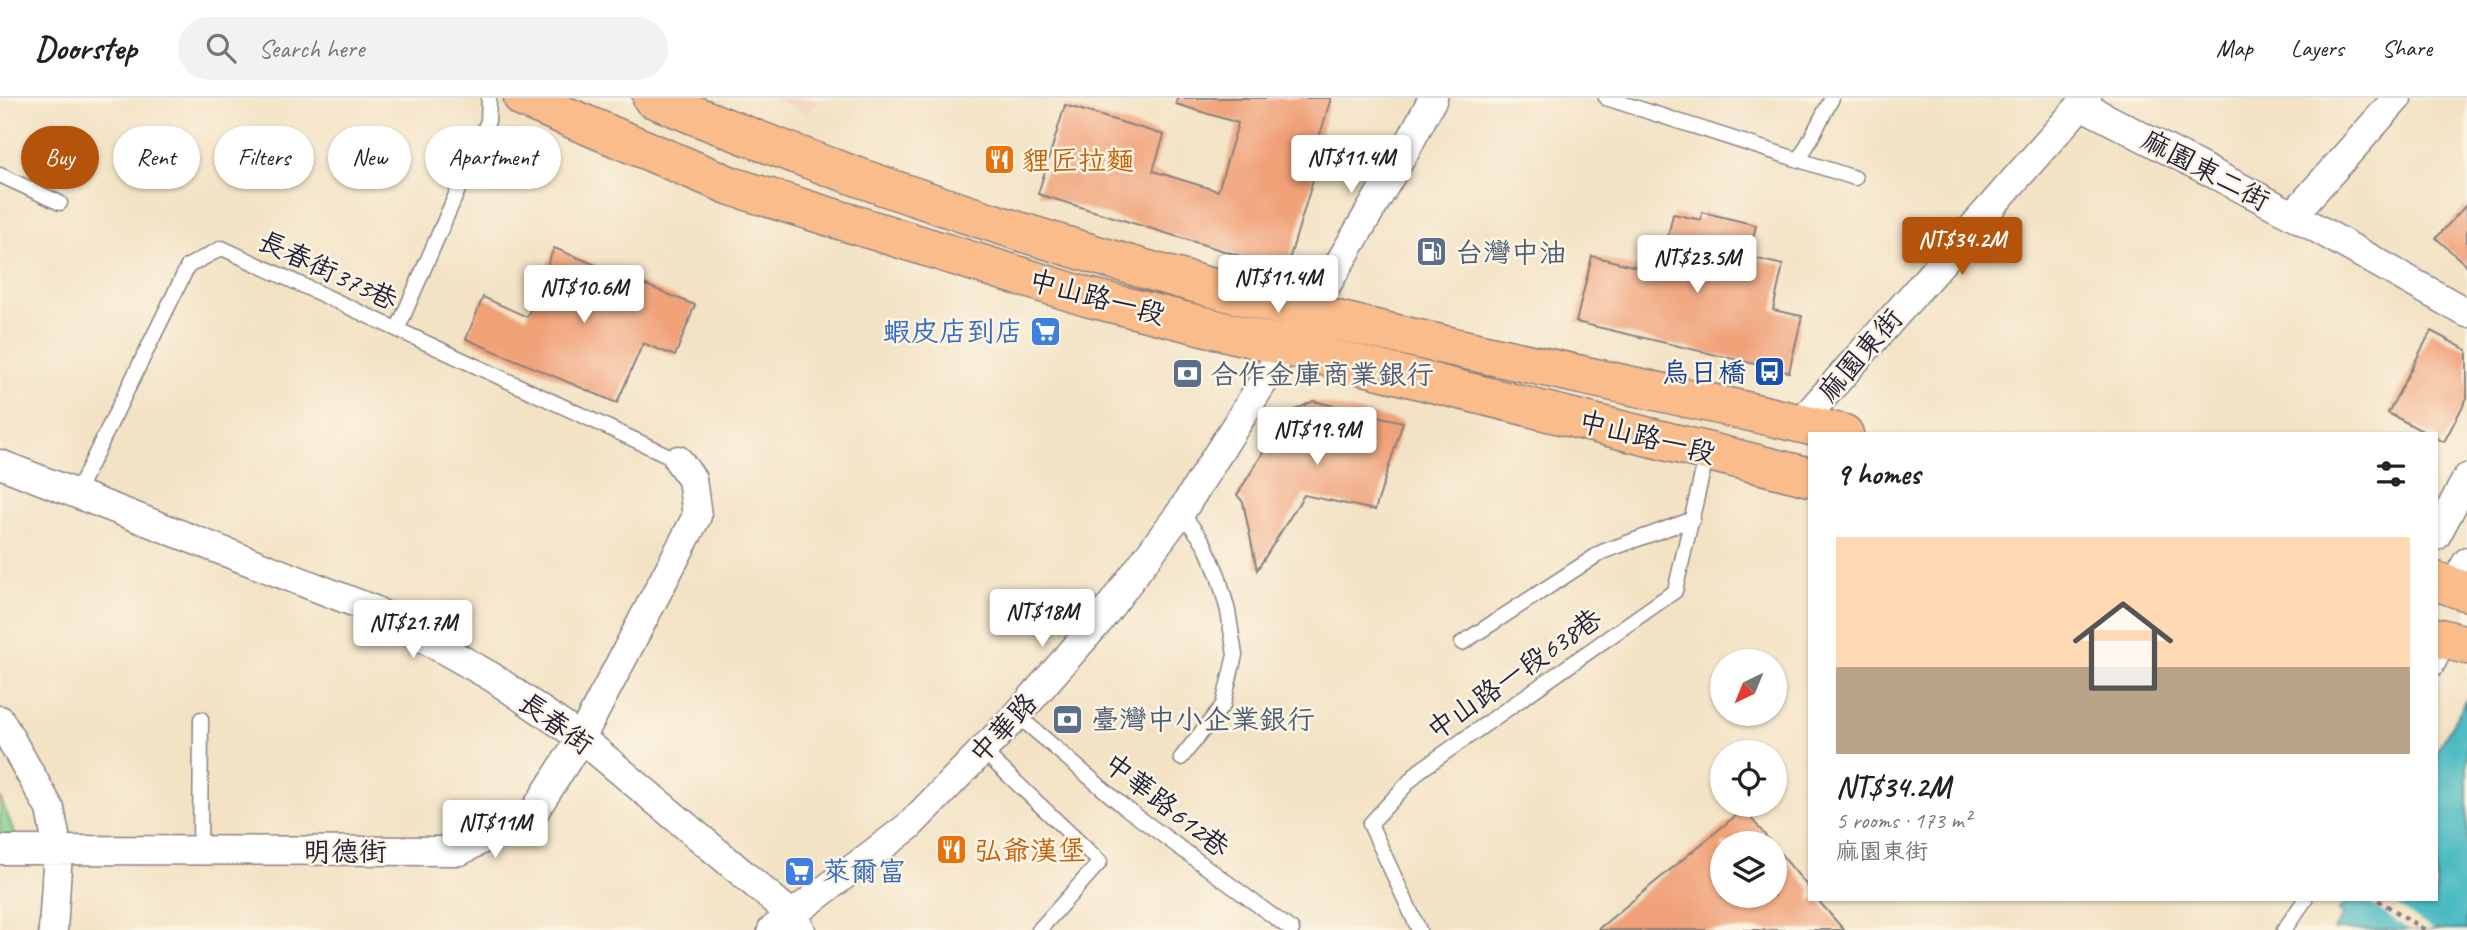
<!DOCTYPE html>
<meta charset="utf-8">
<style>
:root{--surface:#fff;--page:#f2f2f2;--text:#222;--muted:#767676;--line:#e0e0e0;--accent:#b45309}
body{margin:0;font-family:Caveat,"LXGW WenKai TC",sans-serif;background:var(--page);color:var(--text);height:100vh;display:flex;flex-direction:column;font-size:26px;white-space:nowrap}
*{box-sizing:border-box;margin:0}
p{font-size:23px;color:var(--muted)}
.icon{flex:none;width:38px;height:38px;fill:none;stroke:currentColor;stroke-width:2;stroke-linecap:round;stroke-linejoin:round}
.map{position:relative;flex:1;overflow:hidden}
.panel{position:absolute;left:1808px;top:334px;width:630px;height:469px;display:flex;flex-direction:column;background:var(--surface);border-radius:0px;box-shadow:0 2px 5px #0004}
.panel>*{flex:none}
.hud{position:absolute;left:21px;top:28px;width:665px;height:63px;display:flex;gap:14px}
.needle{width:46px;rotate:223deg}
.buttons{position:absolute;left:1710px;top:551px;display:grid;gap:14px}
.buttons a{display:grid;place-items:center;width:77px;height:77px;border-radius:50%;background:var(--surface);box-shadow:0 2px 5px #0004;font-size:35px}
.price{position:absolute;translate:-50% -60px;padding:0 16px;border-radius:7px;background:#fff;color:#222;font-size:23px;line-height:46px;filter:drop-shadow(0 2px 4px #0008)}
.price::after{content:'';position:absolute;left:50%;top:42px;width:21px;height:16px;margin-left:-10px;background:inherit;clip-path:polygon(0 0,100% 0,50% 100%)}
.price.active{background:var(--accent);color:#fff}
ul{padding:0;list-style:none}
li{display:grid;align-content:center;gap:14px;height:371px;padding:0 28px}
li span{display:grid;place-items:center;height:217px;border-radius:0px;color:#555}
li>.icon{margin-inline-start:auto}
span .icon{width:126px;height:126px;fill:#fffc;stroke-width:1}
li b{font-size:30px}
h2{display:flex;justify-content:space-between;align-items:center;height:84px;padding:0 28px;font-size:30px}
.pill{padding:0 24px;border-radius:32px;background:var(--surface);box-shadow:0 2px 5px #0004;font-size:24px;line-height:63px}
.pill.active{background:var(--accent);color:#fff}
header{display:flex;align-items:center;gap:42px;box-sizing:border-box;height:98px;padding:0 35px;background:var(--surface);border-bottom:2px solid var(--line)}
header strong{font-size:33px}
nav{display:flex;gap:38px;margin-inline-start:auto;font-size:24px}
.search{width:490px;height:63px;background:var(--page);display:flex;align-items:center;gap:18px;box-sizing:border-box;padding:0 24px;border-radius:38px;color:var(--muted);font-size:26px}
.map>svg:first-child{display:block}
.built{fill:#f4d3c0}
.green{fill:#8ad28d;stroke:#567a64;stroke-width:2}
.water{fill:#4bbac2;stroke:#366e7e;stroke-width:2}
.pier{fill:#f3e2c4}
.building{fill:#f0a178}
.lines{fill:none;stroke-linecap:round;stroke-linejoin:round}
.lane-casing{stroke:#8a8280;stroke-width:17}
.street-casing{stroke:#8a8280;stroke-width:31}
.primary-casing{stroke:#8a8280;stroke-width:41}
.path{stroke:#8a8280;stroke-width:4.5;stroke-dasharray:5 5;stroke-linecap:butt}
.lane{stroke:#fff;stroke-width:14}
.street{stroke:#fff;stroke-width:28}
.primary{stroke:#fabc8b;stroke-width:38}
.labels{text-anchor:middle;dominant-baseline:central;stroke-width:5;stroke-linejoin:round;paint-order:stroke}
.food-label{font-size:28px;fill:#c56008;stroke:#fcf5e5;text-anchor:start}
.street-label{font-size:28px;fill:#22223b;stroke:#fcf5e5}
.service-label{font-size:28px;fill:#4e5e75;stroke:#fcf5e5;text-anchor:start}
.shop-label{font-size:28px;fill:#366cbe;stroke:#fcf5e5;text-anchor:end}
.transit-label{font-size:28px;fill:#164399;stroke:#fcf5e5;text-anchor:end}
</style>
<header>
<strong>Doorstep</strong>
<div class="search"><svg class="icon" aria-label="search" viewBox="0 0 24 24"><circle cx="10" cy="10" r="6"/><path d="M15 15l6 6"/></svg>Search here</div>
<nav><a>Map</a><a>Layers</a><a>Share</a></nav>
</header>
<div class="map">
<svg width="2467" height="832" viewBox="0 0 2467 832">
<rect width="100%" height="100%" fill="#fcf5e5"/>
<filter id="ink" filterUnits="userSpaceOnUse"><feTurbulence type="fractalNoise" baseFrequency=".0143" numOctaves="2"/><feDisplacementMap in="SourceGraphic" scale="14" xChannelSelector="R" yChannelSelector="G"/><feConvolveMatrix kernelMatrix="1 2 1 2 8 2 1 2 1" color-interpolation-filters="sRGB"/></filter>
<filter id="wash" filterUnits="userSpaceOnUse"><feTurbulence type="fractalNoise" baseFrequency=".00686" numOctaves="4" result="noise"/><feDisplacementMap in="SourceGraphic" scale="28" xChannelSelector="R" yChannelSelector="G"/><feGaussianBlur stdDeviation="1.57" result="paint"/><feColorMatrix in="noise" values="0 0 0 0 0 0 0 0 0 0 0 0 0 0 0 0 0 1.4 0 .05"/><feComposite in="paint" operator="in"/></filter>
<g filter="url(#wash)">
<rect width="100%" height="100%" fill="#f3e2c4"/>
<path class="built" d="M 772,0 L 821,0 L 807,16 Z"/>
<path class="green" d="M 0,699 L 16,739 L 0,737 Z"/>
<path class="water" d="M 2467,601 L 2467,832 L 2334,832 L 2343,818 L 2338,813 L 2348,802 L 2436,802 L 2436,654 Z"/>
<path class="pier" d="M 2365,802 L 2388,802 L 2434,832 L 2409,832 Z"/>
<g id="blocks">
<path class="building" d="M 1177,0 L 1331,0 L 1308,77 L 1314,79 L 1286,172 L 1038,96 L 1065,7 L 1164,37 L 1153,73 L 1218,93 L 1238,25 L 1176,6 Z
M 2467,106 L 2467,168 L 2436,140 Z
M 1702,114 L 1756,127 L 1749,159 L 1783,167 L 1773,212 L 1802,218 L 1789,274 L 1576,224 L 1592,158 L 1641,170 L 1644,157 L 1663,161 L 1673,116 L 1701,122 Z
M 554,150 L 695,207 L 675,258 L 643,245 L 617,305 L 466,241 L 483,199 L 527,219 Z
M 2431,233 L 2467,252 L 2467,300 L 2444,344 L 2436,340 L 2436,336 L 2428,336 L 2388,315 Z
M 1313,303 L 1403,324 L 1375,412 L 1304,397 L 1257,472 L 1243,404 L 1237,397 L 1287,316 Z
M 1744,711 L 1772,746 L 1722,746 L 1722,798 L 1774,798 L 1774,748 L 1810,791 L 1810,802 L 1818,802 L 1844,832 L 1597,832 Z"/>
</g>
</g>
<g filter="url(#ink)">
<use href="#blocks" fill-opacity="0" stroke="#8a8280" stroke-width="2"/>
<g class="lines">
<defs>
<path id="lane" d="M 1606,0 L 1855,80
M 1800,61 L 1832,0
M 0,77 L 60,105
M 398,230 L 488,23 L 489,0
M 76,396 L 188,168 L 222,150 L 678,362
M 1462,545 L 1602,454 L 1693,421
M 2436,570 L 2450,544
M 1017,617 L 1123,708 L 1292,832
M 983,653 L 1100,764 L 1039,832
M 1181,660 L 1223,607 L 1235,557 L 1228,513 L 1218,477 L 1204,445 L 1181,414
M 200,753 L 201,621
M 1419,832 L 1370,726 L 1419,673 L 1675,493 L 1707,355
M 2284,832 L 2305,802"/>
<path id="street" d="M 2081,7 L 2293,117 L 2467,215
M 2293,117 L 2397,0
M 1800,325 L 2087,0
M 0,366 L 374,512 L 492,579 L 581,640 L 792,817 L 801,832
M 2436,438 L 2467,380
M 2454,489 L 2467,464
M 0,622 L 50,711 L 58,753 L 53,832
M 0,752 L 460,753 L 534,714 L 581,640 L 697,418 L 692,381 L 678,362
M 772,832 L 909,728 L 1017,617 L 1100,522 L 1181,414 L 1286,248 L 1310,215 L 1404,55 L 1433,0"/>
<path id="primary" d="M 523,0 L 731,88 L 1087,199 L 1810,379
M 652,0 C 865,88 1085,159 1309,215 C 1486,260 1666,292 1844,336
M 2436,483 L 2467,494
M 2436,539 L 2467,547"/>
</defs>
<use href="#lane" class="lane-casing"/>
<use href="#street" class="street-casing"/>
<use href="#primary" class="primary-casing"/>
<path class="path" d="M 2378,802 L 2425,832"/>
<use href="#lane" class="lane"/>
<use href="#street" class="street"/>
<use href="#primary" class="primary"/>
</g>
</g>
<defs>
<symbol id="restaurant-square" viewBox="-11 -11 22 22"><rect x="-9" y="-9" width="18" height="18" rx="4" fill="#e8710a" stroke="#fcf5e5"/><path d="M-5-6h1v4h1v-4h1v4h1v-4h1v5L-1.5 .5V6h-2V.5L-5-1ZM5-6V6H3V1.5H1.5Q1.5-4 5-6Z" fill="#fff"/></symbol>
<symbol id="fuel-square" viewBox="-11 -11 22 22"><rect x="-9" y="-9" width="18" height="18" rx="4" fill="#5c6f8a" stroke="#fcf5e5"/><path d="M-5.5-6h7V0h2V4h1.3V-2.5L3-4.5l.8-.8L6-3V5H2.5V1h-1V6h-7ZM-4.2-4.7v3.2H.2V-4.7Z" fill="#fff"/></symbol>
<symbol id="supermarket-square" viewBox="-11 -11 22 22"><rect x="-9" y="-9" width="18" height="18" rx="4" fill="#3f7fe0" stroke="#fcf5e5"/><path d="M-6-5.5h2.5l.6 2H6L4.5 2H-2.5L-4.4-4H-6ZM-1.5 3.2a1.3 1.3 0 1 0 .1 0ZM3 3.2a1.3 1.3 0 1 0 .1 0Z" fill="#fff"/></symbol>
<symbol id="bus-square" viewBox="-11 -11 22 22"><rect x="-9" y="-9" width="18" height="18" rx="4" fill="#1a4fb4" stroke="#fcf5e5"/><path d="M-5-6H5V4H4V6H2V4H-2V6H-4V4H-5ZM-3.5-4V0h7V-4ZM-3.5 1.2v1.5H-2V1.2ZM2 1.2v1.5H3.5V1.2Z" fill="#fff"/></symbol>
<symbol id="bank-square" viewBox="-11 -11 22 22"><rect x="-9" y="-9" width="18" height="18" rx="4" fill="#5c6f8a" stroke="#fcf5e5"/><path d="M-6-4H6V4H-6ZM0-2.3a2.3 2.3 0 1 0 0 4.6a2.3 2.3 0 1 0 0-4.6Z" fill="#fff"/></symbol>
</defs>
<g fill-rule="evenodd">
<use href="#restaurant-square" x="982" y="44" width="35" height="35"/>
<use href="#fuel-square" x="1414" y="136" width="35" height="35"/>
<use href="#supermarket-square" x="1028" y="216" width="35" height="35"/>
<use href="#bus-square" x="1752" y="256" width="35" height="35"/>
<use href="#bank-square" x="1170" y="258" width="35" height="35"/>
<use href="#bank-square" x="1050" y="604" width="35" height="35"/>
<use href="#restaurant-square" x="934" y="734" width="35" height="35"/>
<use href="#supermarket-square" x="782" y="756" width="35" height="35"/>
</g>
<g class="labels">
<g class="food-label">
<text x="1022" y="62">貍匠拉麵</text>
<text x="974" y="752">弘爺漢堡</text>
</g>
<g class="street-label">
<text transform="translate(2206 72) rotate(28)">麻園東二街</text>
<text transform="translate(328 172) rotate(25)">長春街373巷</text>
<text transform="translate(1097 199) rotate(15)">中山路一段</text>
<text transform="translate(1860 257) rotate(-49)">麻園東街</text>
<text transform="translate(1647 339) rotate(14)">中山路一段</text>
<text transform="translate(1514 576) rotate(-35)">中山路一段638巷</text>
<text transform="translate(556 625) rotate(36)">長春街</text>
<text transform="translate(1003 630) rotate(-47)">中華路</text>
<text transform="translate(1167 707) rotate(38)">中華路612巷</text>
<text x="345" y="753">明德街</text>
</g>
<g class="service-label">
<text x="1455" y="154">台灣中油</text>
<text x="1210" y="276">合作金庫商業銀行</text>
<text x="1091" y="621">臺灣中小企業銀行</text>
</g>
<g class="shop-label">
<text x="1023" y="233">蝦皮店到店</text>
<text x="822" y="773" text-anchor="start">萊爾富</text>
</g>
<g class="transit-label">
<text x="1746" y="274">烏日橋</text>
</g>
</g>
</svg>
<div class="buttons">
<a><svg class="needle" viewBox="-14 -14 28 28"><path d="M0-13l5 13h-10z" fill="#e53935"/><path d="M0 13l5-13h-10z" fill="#767676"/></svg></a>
<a><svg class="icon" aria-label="locate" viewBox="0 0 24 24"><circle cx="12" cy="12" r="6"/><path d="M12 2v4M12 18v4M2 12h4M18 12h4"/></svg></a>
<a><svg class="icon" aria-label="layers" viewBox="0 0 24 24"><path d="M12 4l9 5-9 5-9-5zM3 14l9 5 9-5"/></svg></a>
</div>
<b class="price" style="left:1351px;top:97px">NT$11.4M</b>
<b class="price active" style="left:1962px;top:179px">NT$34.2M</b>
<b class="price" style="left:1697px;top:197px">NT$23.5M</b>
<b class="price" style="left:1278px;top:217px">NT$11.4M</b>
<b class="price" style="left:584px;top:227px">NT$10.6M</b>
<b class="price" style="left:1317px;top:369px">NT$19.9M</b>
<b class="price" style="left:1042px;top:551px">NT$18M</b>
<b class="price" style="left:413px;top:562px">NT$21.7M</b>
<b class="price" style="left:495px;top:762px">NT$11M</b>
<div class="hud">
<a class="pill active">Buy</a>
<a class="pill">Rent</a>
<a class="pill">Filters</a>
<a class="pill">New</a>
<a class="pill">Apartment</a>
</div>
<section class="panel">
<h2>9 homes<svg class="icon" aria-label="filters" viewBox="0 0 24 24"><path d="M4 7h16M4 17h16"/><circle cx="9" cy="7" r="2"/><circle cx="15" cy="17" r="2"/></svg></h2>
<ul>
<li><span style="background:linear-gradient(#ffd9b3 60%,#b9a48a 0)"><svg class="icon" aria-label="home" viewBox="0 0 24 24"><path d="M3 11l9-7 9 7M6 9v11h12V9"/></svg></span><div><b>NT$34.2M</b><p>5 rooms · 173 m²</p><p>麻園東街</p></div></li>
</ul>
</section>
</div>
